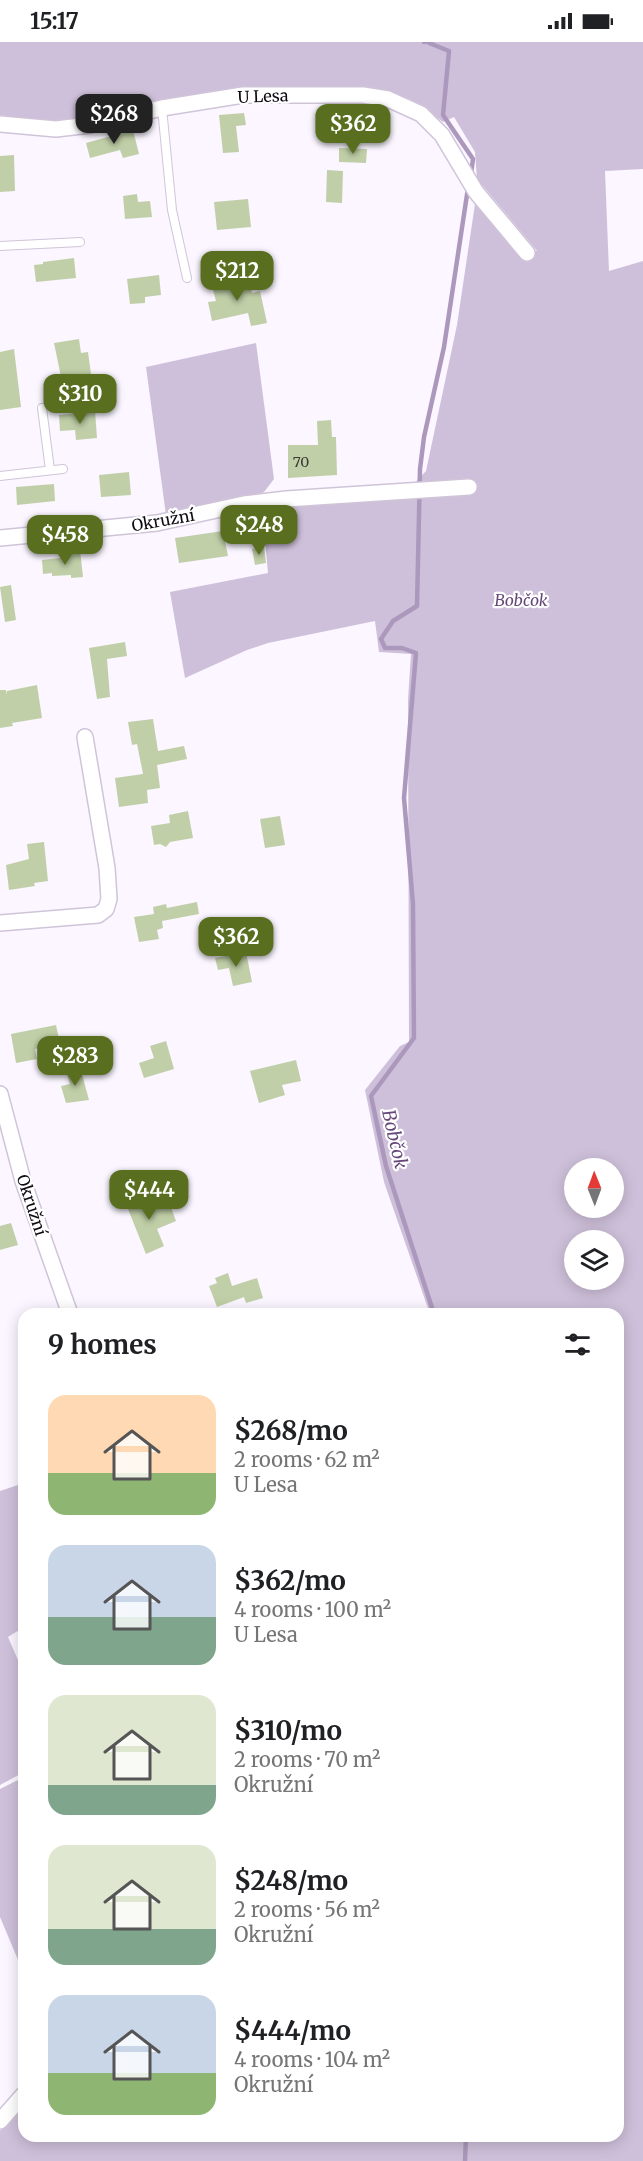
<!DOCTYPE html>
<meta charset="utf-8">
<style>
:root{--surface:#fff;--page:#f6f6f6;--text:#202124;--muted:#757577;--accent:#596f1f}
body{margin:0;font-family:Merriweather,serif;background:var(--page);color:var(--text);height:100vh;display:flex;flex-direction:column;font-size:22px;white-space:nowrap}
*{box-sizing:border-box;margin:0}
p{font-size:20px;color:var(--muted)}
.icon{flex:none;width:33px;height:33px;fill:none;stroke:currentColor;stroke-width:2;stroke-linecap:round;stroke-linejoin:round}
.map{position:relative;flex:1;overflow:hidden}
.side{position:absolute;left:18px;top:1266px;width:606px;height:834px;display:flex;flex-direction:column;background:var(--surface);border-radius:18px;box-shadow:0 3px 15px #0003}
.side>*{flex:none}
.needle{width:39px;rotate:359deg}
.tools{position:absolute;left:564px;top:1116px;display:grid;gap:12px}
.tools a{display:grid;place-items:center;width:60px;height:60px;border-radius:50%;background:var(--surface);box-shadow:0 3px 15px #0003;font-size:30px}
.price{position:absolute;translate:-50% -51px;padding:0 14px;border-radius:12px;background:var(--accent);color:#fff;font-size:20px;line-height:39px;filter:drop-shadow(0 2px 3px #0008)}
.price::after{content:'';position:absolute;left:50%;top:36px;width:18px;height:14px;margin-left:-9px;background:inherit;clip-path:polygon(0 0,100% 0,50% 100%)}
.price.on{background:#222;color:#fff}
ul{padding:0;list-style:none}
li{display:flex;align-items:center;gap:18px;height:150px;padding:0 30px}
li span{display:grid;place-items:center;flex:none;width:168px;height:120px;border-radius:18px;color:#555}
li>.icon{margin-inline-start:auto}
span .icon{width:72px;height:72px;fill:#fffc;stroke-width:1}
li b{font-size:26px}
h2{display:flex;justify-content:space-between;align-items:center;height:72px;padding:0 30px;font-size:26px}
.status{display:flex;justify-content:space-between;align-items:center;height:42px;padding:0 30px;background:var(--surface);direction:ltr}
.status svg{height:16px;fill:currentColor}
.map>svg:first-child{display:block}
.green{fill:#cec0da;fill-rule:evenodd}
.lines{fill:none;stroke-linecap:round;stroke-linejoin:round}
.stream{stroke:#ac98bc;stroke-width:4.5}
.building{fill:#c1cfa8}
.lane-casing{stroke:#d0c4d9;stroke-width:10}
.street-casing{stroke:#d0c4d9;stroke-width:18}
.lane{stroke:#fff;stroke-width:8}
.street{stroke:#fff;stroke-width:15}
.labels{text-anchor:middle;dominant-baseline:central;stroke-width:4.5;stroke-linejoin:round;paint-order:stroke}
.number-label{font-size:14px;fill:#3b3b37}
.street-label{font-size:16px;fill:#0e0a11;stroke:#fff}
.park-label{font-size:16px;font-style:italic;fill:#654879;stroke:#fff}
.water-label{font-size:18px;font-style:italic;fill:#66497a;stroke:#fff}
</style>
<div class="status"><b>15:17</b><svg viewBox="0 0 49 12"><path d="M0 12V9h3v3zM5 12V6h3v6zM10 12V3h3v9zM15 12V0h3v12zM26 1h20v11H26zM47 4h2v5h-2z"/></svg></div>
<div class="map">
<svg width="643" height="2119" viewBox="0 0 643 2119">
<rect width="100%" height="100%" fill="#fbf6ff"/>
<path class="green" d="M 0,0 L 643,0 L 643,127 L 605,129 L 609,229 L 643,219 L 643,2119 L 0,2119 L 0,2089 L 24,2060 L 24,2094 L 618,2094 L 618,1272 L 430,1272 L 384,1140 L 365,1048 L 400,1004 L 409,1000 L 408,658 L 411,612 L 379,610 L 375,579 L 268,601 L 247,608 L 185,636 L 170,550 L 268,531 L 262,465 L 401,456 L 426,429 L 457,283 L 475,162 L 519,209 L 537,209 L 477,137 L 475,110 L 454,75 L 443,80 L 410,57 L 364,48 L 154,61 L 87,75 L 51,80 L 0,73 ZM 574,1126 L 614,1126 L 614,1166 L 574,1166 ZM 574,1198 L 614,1198 L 614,1238 L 574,1238 Z
M 256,301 L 274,437 L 264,450 L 250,458 L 166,473 L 146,325 Z
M 24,1441 L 24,1585 L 8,1595 L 24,1632 L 24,1730 L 0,1743 L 0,1449 Z
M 24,1735 L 24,1932 L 0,1875 L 0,1747 Z"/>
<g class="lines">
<path class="stream" d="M 424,0 L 425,0
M 429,1 L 449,9 L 443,73 L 473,117 L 471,132
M 434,1272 L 386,1124 L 371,1054 L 414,996 L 413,862 L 404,756 L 416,611 L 402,606 L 385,606 L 381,597 L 393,579 L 417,564 L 420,427 L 424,395 L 444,305 L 468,146
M 465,2119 L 466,2094"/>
</g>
<path class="building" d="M 244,71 L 246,83 L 236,84 L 239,110 L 223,111 L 219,73 Z
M 133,88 L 139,112 L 123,116 L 120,108 L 90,116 L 86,101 Z
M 339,106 L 367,107 L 366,121 L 339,120 Z
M 14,113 L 15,149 L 0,150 L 0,114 Z
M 327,128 L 343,129 L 342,161 L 326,160 Z
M 137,152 L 138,160 L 150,159 L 152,175 L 125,177 L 123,154 Z
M 248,157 L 251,185 L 217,188 L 214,160 Z
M 74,216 L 76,236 L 36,240 L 34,223 L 43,222 L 43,220 Z
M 159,233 L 161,253 L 145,255 L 145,261 L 130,262 L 127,237 Z
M 249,236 L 252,251 L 260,249 L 267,281 L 251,284 L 248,271 L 212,279 L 208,260 L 216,259 L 212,244 Z
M 79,297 L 81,311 L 88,310 L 91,332 L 61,335 L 54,301 Z
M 14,307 L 21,365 L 0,368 L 0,310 Z
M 95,369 L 97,396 L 76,398 L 75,388 L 60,389 L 59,373 Z
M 331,378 L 332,395 L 336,395 L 337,433 L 288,436 L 288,403 L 318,403 L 317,379 Z
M 129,430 L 131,453 L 101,455 L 99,433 Z
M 54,442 L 55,459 L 17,463 L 16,445 Z
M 223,489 L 228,514 L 179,521 L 175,496 Z
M 264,505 L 266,521 L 255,523 L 252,507 Z
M 80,508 L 83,535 L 71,536 L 71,533 L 52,534 L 52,531 L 43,532 L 42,518 L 69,515 L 69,509 Z
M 11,543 L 16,578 L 5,580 L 0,545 Z
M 125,600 L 127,614 L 107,617 L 110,655 L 97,657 L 89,606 Z
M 37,643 L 42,676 L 12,681 L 13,684 L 0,686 L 0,648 L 6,648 L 7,653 L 7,649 Z
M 153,677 L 158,709 L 184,704 L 187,717 L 157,723 L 160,746 L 147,748 L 148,761 L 119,765 L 115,736 L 143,732 L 137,702 L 132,703 L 128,680 Z
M 188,769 L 193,796 L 170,800 L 166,805 L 160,802 L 154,803 L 151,784 L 170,781 L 169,773 Z
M 280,774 L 285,803 L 265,806 L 260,777 Z
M 44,800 L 48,839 L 34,841 L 35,844 L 9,848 L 6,823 L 29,817 L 27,802 Z
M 197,860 L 199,872 L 162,879 L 163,886 L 157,888 L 159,897 L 139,900 L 134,875 L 154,872 L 153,865 L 166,862 L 167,866 Z
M 246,910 L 252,940 L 233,944 L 229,926 L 218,928 L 215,916 Z
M 56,983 L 60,1002 L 35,1007 L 37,1017 L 16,1021 L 11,992 Z
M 166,999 L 174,1027 L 144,1036 L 139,1021 L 154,1016 L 150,1004 Z
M 296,1018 L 301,1039 L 282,1043 L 285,1053 L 259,1061 L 250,1029 Z
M 80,1025 L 89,1058 L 66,1061 L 61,1044 L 70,1042 L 66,1029 Z
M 143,1150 L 150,1168 L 169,1160 L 176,1179 L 157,1187 L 164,1204 L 146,1212 L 124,1157 Z
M 11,1181 L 18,1203 L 0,1208 L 0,1184 Z
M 228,1231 L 232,1244 L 257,1236 L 263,1256 L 246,1261 L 244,1255 L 217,1265 L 209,1244 L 217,1241 L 215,1236 Z"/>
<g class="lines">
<defs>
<path id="lane" d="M 162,66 L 172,168 L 187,236
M 0,204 L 80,200
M 42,366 L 50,428
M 0,434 L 63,427"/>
<path id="street" d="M 0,82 L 56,87 L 90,83 L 162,66 L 243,53 L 363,53 L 388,57 L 421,72 L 442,93 L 476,150 L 527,211
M 0,496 L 157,481 L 244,462 L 286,457 L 469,445
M 0,881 L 98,873 L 106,867 L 109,857 L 107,826 L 85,695
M 0,1052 L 23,1139 L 70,1272
M 0,2079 L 24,2052"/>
</defs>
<use href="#lane" class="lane-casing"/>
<use href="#street" class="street-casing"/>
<use href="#lane" class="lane"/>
<use href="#street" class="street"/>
</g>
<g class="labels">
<g class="number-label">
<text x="301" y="420">70</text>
</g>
<g class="street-label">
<text transform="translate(263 54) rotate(-2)">U Lesa</text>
<text transform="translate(163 478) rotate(-10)">Okružní</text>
<text transform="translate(32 1163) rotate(72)">Okružní</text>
</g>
<g class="park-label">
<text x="521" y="558">Bobčok</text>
</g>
<g class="water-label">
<text transform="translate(395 1097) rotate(77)">Bobčok</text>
</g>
</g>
</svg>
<div class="tools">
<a><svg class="needle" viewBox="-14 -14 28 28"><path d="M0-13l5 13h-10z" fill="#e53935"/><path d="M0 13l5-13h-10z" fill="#757577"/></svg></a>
<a><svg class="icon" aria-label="layers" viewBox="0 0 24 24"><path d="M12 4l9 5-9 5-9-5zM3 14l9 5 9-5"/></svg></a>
</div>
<b class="price on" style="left:114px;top:103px">$268</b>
<b class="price" style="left:353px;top:113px">$362</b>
<b class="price" style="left:237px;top:260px">$212</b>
<b class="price" style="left:80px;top:383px">$310</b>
<b class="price" style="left:259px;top:514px">$248</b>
<b class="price" style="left:65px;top:524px">$458</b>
<b class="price" style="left:236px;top:926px">$362</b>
<b class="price" style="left:75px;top:1045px">$283</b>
<b class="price" style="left:149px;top:1179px">$444</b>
<section class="side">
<h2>9 homes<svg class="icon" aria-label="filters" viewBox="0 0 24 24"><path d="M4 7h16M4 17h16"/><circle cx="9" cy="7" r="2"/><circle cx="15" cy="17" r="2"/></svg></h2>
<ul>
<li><span style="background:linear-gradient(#ffd9b3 65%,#8fb573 0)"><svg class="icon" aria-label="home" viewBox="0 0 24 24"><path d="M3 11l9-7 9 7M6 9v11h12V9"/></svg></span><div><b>$268/mo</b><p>2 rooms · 62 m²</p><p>U Lesa</p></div></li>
<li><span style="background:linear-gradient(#c9d6e8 60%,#7fa58c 0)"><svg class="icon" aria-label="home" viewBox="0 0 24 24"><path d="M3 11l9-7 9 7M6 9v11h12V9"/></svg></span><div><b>$362/mo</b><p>4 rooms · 100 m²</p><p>U Lesa</p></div></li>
<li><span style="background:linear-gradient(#dfe7d0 75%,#7fa58c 0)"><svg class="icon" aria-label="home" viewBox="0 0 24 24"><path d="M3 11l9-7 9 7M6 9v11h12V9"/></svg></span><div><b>$310/mo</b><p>2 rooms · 70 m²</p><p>Okružní</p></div></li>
<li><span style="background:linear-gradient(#dfe7d0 70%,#7fa58c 0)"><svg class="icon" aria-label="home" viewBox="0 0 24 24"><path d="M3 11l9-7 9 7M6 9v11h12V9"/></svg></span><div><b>$248/mo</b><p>2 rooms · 56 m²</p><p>Okružní</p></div></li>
<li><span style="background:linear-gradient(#c9d6e8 65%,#8fb573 0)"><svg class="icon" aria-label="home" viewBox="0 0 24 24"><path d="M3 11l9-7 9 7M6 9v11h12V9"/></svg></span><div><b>$444/mo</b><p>4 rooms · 104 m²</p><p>Okružní</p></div></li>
</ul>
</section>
</div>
